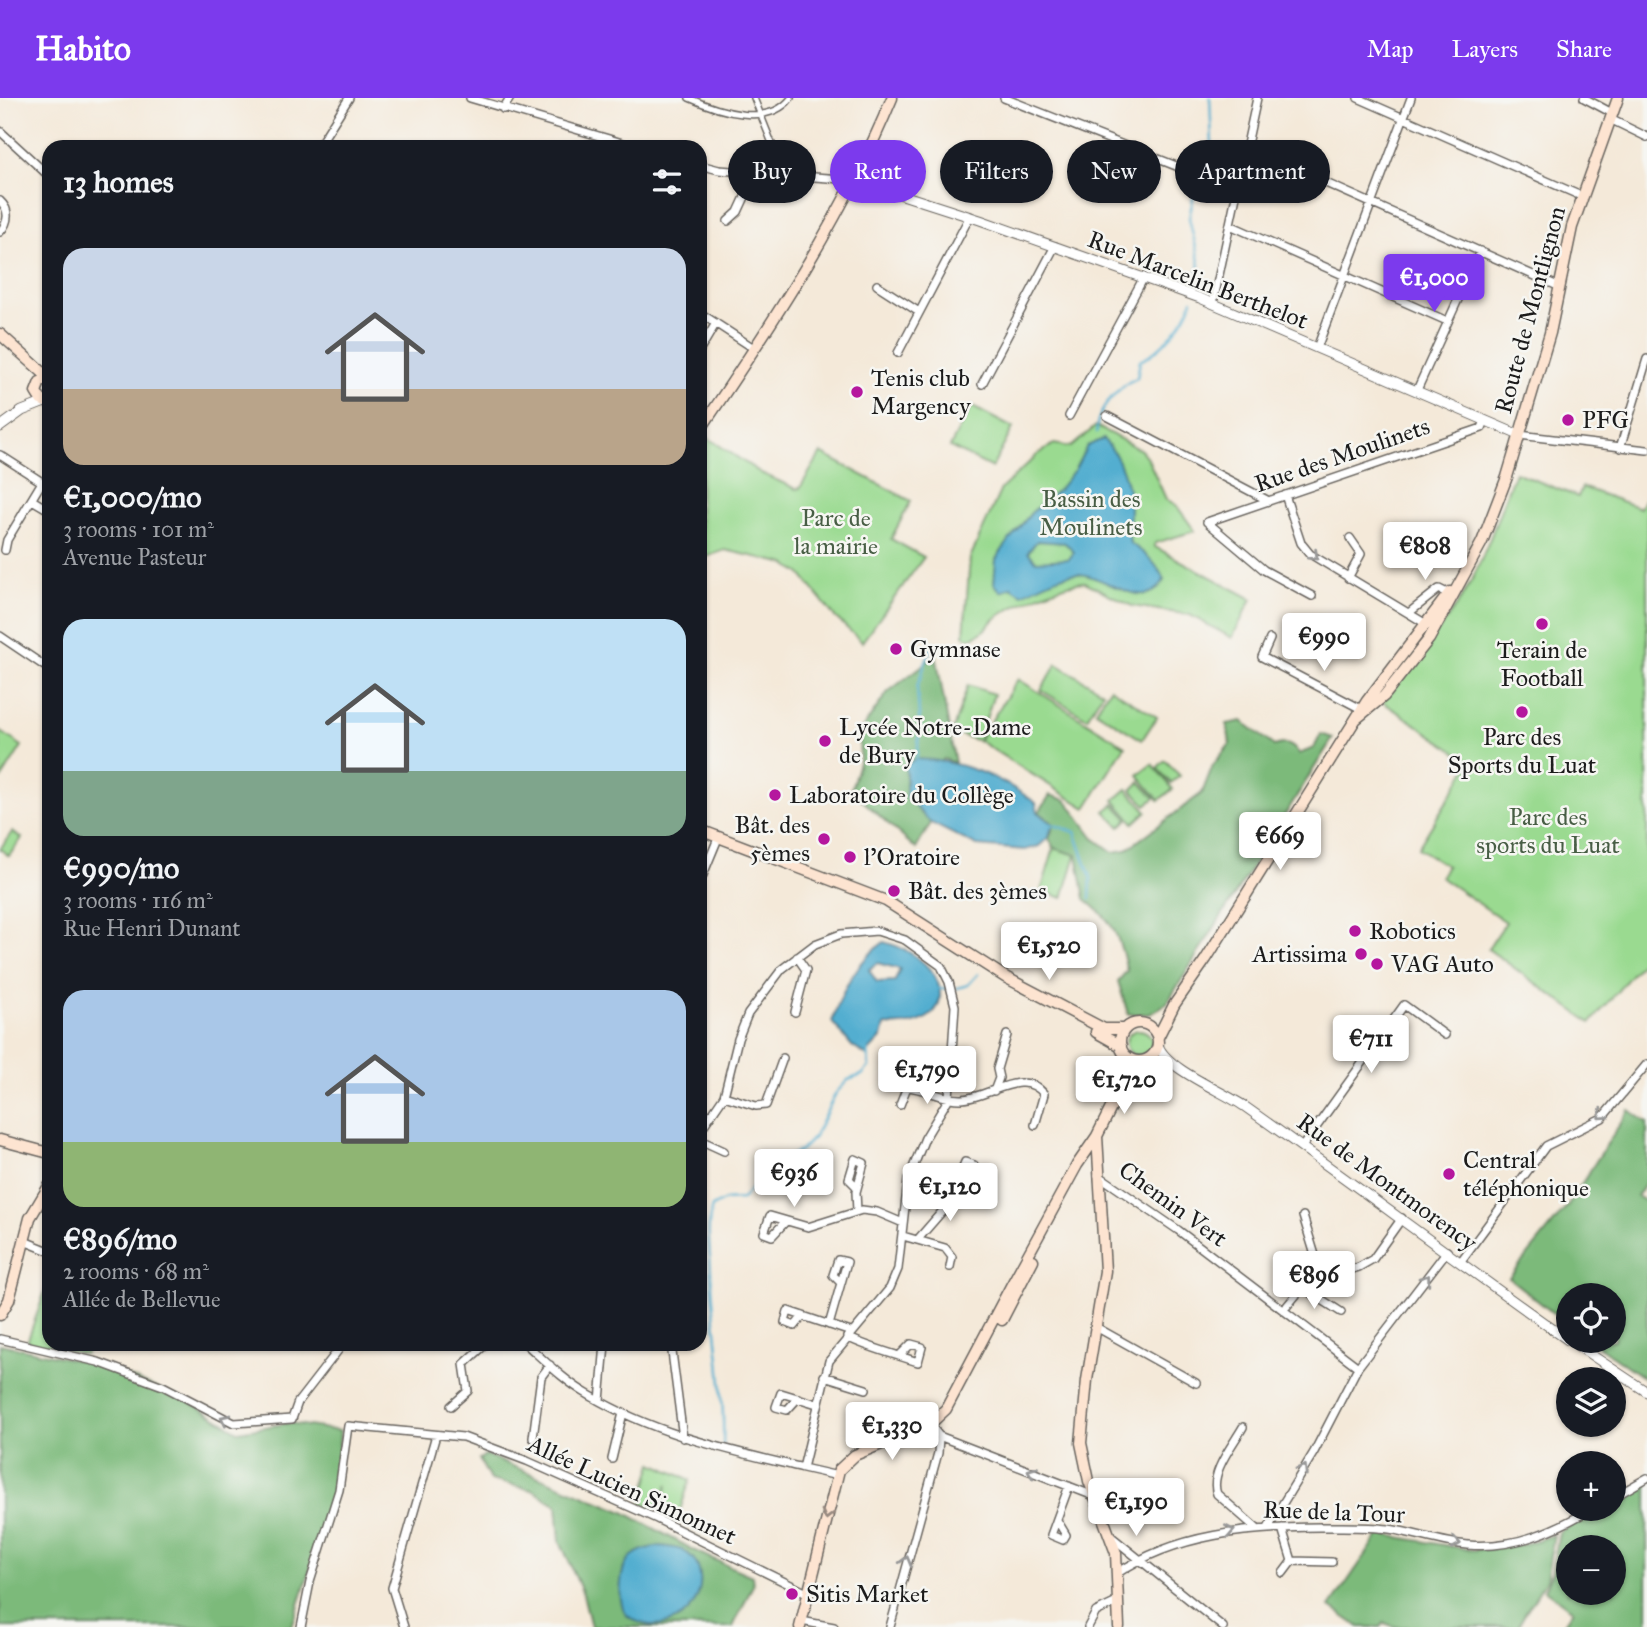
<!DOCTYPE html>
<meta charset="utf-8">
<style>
:root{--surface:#171b24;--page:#242831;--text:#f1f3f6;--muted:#9ea1a6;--accent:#7c3aed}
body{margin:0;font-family:"IM FELL Great Primer",serif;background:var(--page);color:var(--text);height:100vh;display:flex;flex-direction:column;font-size:26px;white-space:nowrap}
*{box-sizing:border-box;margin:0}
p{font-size:23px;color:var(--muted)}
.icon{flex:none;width:38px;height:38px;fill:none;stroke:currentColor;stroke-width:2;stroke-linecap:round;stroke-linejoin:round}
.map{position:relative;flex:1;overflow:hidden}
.sheet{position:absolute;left:42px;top:42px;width:665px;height:1211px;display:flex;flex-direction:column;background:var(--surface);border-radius:21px;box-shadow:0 2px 5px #0004}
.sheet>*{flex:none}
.guide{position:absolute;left:728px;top:42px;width:665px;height:63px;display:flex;gap:14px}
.fabs{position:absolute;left:1556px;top:1185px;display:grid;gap:14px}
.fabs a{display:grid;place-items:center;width:70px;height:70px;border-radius:50%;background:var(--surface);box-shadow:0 2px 5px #0004;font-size:35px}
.price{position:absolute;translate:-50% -60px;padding:0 16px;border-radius:7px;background:#fff;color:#222;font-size:23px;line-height:46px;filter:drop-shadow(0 2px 4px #0008)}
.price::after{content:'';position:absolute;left:50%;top:42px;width:21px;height:16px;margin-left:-10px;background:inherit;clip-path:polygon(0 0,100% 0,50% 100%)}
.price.active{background:var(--accent);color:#fff}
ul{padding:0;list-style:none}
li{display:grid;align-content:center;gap:14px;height:371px;padding:0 21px}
li span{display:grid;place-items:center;height:217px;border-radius:21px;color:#555}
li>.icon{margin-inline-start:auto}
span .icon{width:126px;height:126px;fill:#fffc;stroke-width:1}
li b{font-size:30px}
h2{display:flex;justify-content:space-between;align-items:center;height:84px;padding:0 21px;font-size:30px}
.pill{padding:0 24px;border-radius:32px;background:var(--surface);box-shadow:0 2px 5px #0004;font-size:24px;line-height:63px}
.pill.active{background:var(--accent);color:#fff}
header{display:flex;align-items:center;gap:42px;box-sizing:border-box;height:98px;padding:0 35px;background:var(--accent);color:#fff}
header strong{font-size:33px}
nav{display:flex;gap:38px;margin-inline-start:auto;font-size:24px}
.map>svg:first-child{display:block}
.green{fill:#9ada90;stroke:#5b7b56;stroke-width:2}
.forest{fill:#7bba7a;stroke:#4c6b4b;stroke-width:2;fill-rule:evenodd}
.water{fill:#52aed0;stroke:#376576;stroke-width:2;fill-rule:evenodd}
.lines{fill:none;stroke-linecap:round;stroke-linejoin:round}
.stream{stroke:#52aed0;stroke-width:2.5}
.pedestrian-casing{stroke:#68645e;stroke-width:8}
.minor-casing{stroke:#68645e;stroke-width:10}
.tertiary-casing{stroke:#68645e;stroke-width:11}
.secondary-casing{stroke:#68645e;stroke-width:13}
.pedestrian{stroke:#fff;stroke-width:5}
.minor{stroke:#fff;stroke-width:7}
.tertiary{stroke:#fff;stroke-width:9}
.secondary{stroke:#fde4d1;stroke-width:10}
.oneway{stroke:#999}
.oneway2{stroke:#988a80}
.poi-dot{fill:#b5179e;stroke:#f6f6f2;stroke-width:2.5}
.labels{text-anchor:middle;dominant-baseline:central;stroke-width:5;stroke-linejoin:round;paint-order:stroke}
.street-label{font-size:24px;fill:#1c1c1c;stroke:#f6f6f2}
.poi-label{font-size:24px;fill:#1c1c1c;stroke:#f6f6f2;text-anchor:start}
.park-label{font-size:24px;fill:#485e45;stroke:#f6f6f2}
</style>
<header>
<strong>Habito</strong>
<nav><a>Map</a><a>Layers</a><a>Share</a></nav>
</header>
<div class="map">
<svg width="1647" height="1529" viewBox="0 0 1647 1529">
<rect width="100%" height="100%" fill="#f6f6f2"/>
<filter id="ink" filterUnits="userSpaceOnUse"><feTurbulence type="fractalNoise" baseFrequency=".0143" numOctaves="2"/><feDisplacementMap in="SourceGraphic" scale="14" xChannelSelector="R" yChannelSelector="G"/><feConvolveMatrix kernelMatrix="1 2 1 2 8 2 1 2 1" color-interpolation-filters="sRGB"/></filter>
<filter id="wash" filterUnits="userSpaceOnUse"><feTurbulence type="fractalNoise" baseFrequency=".00686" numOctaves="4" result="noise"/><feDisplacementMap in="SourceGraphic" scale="28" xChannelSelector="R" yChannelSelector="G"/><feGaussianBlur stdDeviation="1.57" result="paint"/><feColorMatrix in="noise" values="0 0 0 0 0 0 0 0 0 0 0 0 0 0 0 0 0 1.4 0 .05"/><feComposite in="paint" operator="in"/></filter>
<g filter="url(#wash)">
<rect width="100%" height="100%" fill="#f4e9d9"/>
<path class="green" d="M 971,308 L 1013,330 L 992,370 L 950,349 Z
M 1096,328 L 1141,352 L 1148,361 L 1166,401 L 1176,407 L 1195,433 L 1155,445 L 1155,449 L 1252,501 L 1232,540 L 1190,517 L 1132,508 L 1085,484 C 1066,484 1008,509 994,522 C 983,532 986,534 969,540 L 964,537 L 970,460 L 1001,391 L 1037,357 L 1054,346 L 1071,349 Z
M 708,340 L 761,375 L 796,391 L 800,390 L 821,355 L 911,403 L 891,441 L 924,459 L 862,544 L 835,519 L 801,476 L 786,466 L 725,452 L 700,461 L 700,357 Z
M 1515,374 L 1578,399 L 1582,389 L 1640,410 L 1647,397 L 1647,858 L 1591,925 L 1488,851 L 1506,824 L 1440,779 L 1447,768 L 1418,750 L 1471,664 L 1380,602 C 1411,564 1448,527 1471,483 C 1490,448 1500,410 1515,374 Z
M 1057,566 L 1103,594 L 1087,620 L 1041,592 Z
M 1018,581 L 1125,648 L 1086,710 L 979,643 L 952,634 L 968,587 L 994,596 L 979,642 Z
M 1110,590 L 1157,619 L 1142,642 L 1096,613 Z
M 0,633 L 22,648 L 0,683 Z
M 1165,662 L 1180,678 L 1171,685 L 1157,670 Z
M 1152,666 L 1173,691 L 1159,702 L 1138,677 Z
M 1140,684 L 1155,700 L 1146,707 L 1132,692 Z
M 1127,691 L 1147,713 L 1134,725 L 1114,702 Z
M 1114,706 L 1128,721 L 1120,729 L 1105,713 Z
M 12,734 L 22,740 L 9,758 L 0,751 Z
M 1054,750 L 1076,757 L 1063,800 L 1041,793 Z
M1126 945a13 13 0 1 1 26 0a13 13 0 1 1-26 0Z
M 49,1182 L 49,1246 L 89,1246 L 85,1256 L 27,1244 Z
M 653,1365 L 690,1382 L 677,1421 L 659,1416 L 668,1386 L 659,1410 L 641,1405 Z"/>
<path class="forest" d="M 936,557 L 955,665 L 944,661 L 906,699 L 931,725 L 916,751 L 851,692 L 860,661 L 859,635 L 888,594 Z
M 1242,623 L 1274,648 C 1286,644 1292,646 1299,656 L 1314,650 L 1321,636 L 1333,640 L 1167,905 L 1150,916 L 1128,916 L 1118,883 L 1127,873 C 1119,838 1114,823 1085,801 L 1077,757 L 1054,750 L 1049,741 L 1054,726 L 1039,714 L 1050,697 L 1066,702 L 1095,741 L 1113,754 L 1126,752 L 1202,695 L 1213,667 L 1230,646 L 1227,626 Z
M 1629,1012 L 1647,1025 L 1647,1082 L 1637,1098 L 1647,1104 L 1647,1282 L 1591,1243 L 1614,1242 L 1614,1197 L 1568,1197 L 1568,1227 L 1509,1180 L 1566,1110 Z
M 0,1246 L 98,1267 L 189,1303 L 238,1333 L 290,1325 L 340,1333 L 336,1390 L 292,1529 L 0,1529 Z
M 486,1357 L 624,1414 L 699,1455 L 752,1478 L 753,1487 L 733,1529 L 591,1529 L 583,1496 L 560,1443 L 557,1407 L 532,1392 L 490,1382 L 479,1361 Z
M 1647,1384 L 1647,1529 L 1562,1529 L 1573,1512 L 1544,1492 L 1552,1474 L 1559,1434 L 1599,1411 L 1614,1410 L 1614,1402 ZM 1568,1449 L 1614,1449 L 1614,1494 L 1568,1494 Z
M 1380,1436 L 1473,1452 L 1521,1447 L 1554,1437 L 1546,1482 L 1517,1529 L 1396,1529 L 1384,1525 L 1381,1529 L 1359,1529 L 1330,1509 Z"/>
<path class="water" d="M 1103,341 C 1120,356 1130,389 1130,412 C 1130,424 1127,433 1130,445 C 1145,455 1157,465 1164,482 C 1146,517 1105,477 1079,476 C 1060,475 1039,489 1022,496 L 1011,489 L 1001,494 L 994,485 L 996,461 L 1010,441 L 1031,415 L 1059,391 L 1075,371 L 1087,348 ZM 1037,443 L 1065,445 L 1074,454 L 1069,461 L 1036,463 L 1028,454 Z
M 914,661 C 958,661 1001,679 1036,705 L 1038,714 L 1053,726 L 1048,740 L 1039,748 L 1025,752 L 977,748 L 931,725 L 906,699 L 906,668 Z
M 884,844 C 954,863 963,933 885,927 L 882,939 L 865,957 L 852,948 L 832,924 C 841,894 857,863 884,844 ZM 877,865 L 900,871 L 895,883 L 877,884 L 869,872 Z
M 661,1448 C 668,1449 676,1450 682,1452 C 715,1467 703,1529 650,1527 C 642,1526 631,1522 626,1516 C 617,1503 619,1470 631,1459 C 639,1452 650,1449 661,1448 Z"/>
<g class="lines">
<path class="stream" d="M 1202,72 L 1212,46 L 1210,0
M 1192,189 L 1200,167 L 1189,120 L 1197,82
M 1097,334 C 1094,315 1119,287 1137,280 L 1140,263 C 1160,254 1186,224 1192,202
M 916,664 L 920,630 L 917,589 L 933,544
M 1051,726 L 1075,734 L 1091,780 L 1090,801
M 957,890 L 968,887 L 978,876
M 939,891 L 947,890
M 723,1348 C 725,1290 714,1232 711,1174 C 710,1153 706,1129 712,1109 L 725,1102 L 742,1101 L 776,1064 L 800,1053 L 814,1039 L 836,995 L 848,982 L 862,977 L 869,969 L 868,950"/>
</g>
</g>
<g filter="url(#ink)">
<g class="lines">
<defs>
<path id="pedestrian" d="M 689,0 C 718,13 768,30 791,0
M 754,0 L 779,63"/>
<path id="minor" d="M 470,0 L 636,49
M 1004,0 L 1237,92
M 1358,0 L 1581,98
M 1584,0 L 1612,15
M 503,11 L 510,0
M 1610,21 L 1647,39
M 0,33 L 49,78
M 318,49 L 349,0
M 1247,50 L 1560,189
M 700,67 L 719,72 L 855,82
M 0,103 C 10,112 9,124 0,134
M 728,123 L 738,114 L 756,75
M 1230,127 L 1447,223
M 877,187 L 919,214
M 1213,205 L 1257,0
M 700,215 L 755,251
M 1317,250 L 1411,0
M 700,252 L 716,225
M 898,255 L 970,118
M 982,286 L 1055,148
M 1417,292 L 1480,153
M 1069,318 L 1144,179
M 1107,318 L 1267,402
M 1519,337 L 1647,352
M 1620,350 L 1647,261
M 0,357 L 42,384 L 7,442 L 5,452
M 1285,397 L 1301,445 L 1310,456 L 1428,527
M 32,402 L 49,412
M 1348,480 L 1361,456 L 1350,440
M 1312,498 L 1264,472 L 1207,424 L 1482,330 L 1485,323
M 1410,514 L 1439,491 L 1449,496
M 0,538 L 49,571
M 1270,541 L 1262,559 L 1365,613
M 47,630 L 49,631
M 700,784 L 719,738
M 795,914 L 806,872 L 797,859
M 994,993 L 999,980 L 997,971 L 1007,937
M 724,998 L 756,1008 L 766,1007 L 783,960
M 900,1007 L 907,989 C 925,990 943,1002 962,1001 C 989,1000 1023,969 1044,996 L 1035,1027
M 700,1042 L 724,1053
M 1302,1049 L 1404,907 L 1445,937
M 1098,1077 L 1178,1132 L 1358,1269
M 857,1113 L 856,1094 L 864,1065 L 855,1061 L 849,1081 L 857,1089
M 1303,1118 L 1322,1180
M 786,1123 L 772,1138 L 764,1135 L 770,1118 L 808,1129 L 862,1112 L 877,1114 L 903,1125
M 903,1138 L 945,1150 L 952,1159 L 950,1169
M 919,1140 L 946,1109 L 965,1064 L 974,1067 L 976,1075 L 968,1083 L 956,1086
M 24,1143 L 49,1153
M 1461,1163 L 1546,1048 L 1602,1020 L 1647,966
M 1302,1189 L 1341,1214
M 1287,1208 L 1306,1185 L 1359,1169 L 1373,1161 L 1402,1120
M 803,1218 L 795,1228 L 785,1224 L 788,1213 L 851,1234
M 829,1227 L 847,1164 L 838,1162 L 833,1177 L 841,1185
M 1096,1229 L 1196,1285
M 847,1239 C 869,1250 894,1256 918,1264 L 922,1249 L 911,1246 L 899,1258
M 0,1241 L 98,1264 L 163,1288 L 234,1325 L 292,1321 L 298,1304 L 343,1246
M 526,1246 C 546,1264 566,1284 589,1297 C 656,1337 729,1352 803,1370 L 829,1263 L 890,1190 L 898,1171 L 908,1082 L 925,1040 L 949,1000 L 955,908 L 949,884 L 941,868 L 905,842 L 877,833 L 841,836 L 815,846 L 782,871 L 748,916 L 738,941 L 724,998 L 700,1033
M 671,1246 L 683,1340
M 824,1278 L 866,1291
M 798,1300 L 787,1312 L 776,1309 L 781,1295 L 817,1306
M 600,1303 L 605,1246
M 451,1308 L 468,1293 L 464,1266 L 486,1246
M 930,1326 L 939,1338 L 1094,1398
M 1243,1329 C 1233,1347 1209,1375 1217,1396 L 1256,1430
M 533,1340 L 541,1279 L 550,1267
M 612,1361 L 623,1315
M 803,1370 L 838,1378
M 1614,1399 L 1647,1380
M 1057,1422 L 1066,1437 L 1063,1442 L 1051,1437 L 1069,1388
M 1268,1430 L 1314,1354 L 1358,1269 L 1447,1153
M 1282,1430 L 1292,1463 L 1283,1475
M 1113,1440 L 1223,1529
M 1292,1463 L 1332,1464
M 1116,1476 C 1177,1435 1249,1430 1320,1429 C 1343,1429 1367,1428 1389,1431 C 1416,1435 1441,1445 1468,1447 C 1514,1451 1554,1433 1593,1410
M 801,1523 L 834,1529
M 301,1529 L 310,1484 L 339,1392 L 348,1328 L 463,1339 L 527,1363 L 657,1421 L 807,1495
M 404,1529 L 392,1490 L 436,1337
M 890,1529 L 938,1355 L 939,1338
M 1088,1529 L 1096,1514 L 1117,1504"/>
<path id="tertiary" d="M 856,82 L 980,122 L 1200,200 L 1519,337
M 0,329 L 22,313 L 45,304
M 1158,947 C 1166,971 1222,993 1244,1008 C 1353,1085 1459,1165 1568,1242
M 1146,962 L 1168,965
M 1569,1242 L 1647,1294"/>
<path id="secondary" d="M 0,236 L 49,280
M 49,281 L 40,284 L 36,294 L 41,302 L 49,305
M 700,332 C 772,226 843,119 892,0
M 1356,621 L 1384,598 L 1429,541 L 1482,444 L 1507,379 L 1550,235 L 1572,129 L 1618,0
M 700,732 L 886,803 L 1005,879 L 1104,931 L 1125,931
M1120 944a19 19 0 1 1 38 0a19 19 0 1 1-38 0Z
M 1096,934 L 1121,948
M 1158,939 L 1174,907 L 1206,861 L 1367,603 L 1450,494
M 0,1042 L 49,1055
M 0,1217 L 9,1202 L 30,1120 L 49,1088
M 1002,1222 L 1033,1162
M 800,1529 L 839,1372 L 855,1357 L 930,1326 L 946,1311 L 1011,1188 L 1077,1067 L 1097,1038
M 1119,1529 L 1116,1455 L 1089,1383 L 1081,1345 L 1087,1282 L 1105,1173 L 1097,1038 L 1122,988 L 1141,963"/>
</defs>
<use href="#pedestrian" class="pedestrian-casing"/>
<use href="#minor" class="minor-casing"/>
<use href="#tertiary" class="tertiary-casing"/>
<use href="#secondary" class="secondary-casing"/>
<use href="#pedestrian" class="pedestrian"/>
<use href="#minor" class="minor"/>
<use href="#tertiary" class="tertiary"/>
<use href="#secondary" class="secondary"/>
</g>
<defs><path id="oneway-chevron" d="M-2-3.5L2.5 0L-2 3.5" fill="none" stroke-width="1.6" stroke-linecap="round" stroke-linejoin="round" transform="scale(1.75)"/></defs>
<g class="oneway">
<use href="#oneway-chevron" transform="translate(1314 458) rotate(43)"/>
<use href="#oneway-chevron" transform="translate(1602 1017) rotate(140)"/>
<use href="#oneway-chevron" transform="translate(1426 1181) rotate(-53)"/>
<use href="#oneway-chevron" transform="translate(225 1321) rotate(-154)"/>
<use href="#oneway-chevron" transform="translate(1303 1371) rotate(-58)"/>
<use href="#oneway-chevron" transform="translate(1032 1374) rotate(-158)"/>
<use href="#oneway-chevron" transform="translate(1230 1433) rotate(-11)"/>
<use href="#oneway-chevron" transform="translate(1456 1445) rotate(10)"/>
<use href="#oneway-chevron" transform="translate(906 1463) rotate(-74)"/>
</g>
<use class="oneway2" href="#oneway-chevron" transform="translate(827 1417) rotate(105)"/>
</g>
<g class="poi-dot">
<circle cx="857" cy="294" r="7"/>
<circle cx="1568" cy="322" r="7"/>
<circle cx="1542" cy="526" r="7"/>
<circle cx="896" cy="551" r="7"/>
<circle cx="1522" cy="614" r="7"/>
<circle cx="825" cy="643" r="7"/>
<circle cx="775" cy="697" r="7"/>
<circle cx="824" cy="741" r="7"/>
<circle cx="850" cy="759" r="7"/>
<circle cx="894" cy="793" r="7"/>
<circle cx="1355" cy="833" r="7"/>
<circle cx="1361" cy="856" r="7"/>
<circle cx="1377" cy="866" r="7"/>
<circle cx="1449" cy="1076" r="7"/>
<circle cx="792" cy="1496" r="7"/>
</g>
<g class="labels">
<g class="street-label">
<text transform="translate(1198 182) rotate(21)">Rue Marcelin Berthelot</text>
<text transform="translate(1530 212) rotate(-75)">Route de Montlignon</text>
<text transform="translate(1342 357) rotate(-19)">Rue des Moulinets</text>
<text transform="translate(1387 1084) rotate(36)">Rue de Montmorency</text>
<text transform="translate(1173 1106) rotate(36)">Chemin Vert</text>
<text transform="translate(632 1392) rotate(25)">Allée Lucien Simonnet</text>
<text transform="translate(1334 1414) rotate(2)">Rue de la Tour</text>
</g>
<g class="poi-label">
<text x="871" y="280">Tenis club<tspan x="871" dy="28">Margency</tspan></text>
<text x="1582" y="322">PFG</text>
<text x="910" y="551">Gymnase</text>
<text x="1542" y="552" text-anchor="middle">Terain de<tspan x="1542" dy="28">Football</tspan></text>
<text x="839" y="629">Lycée Notre-Dame<tspan x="839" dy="28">de Bury</tspan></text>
<text x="1522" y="639" text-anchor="middle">Parc des<tspan x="1522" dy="28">Sports du Luat</tspan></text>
<text x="789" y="697">Laboratoire du Collège</text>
<text x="810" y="727" text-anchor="end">Bât. des<tspan x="810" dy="28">5èmes</tspan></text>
<text x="864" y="759">l'Oratoire</text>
<text x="908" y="793">Bât. des 3èmes</text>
<text x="1369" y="833">Robotics</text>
<text x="1347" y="856" text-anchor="end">Artissima</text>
<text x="1391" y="866">VAG Auto</text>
<text x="1463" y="1062">Central<tspan x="1463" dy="28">téléphonique</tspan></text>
<text x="806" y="1496">Sitis Market</text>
</g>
<g class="park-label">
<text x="1091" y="401">Bassin des<tspan x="1091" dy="28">Moulinets</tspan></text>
<text x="836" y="420">Parc de<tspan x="836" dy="28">la mairie</tspan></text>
<text x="1548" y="719">Parc des<tspan x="1548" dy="28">sports du Luat</tspan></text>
</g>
</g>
</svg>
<div class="fabs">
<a><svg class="icon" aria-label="locate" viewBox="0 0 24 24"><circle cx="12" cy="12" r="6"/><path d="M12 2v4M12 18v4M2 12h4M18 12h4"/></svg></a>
<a><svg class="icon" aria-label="layers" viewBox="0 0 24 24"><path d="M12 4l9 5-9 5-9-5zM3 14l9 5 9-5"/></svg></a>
<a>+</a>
<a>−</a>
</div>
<b class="price active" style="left:1434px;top:216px">€1,000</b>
<b class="price" style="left:1425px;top:484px">€808</b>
<b class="price" style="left:1324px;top:575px">€990</b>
<b class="price" style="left:1280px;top:774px">€669</b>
<b class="price" style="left:1049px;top:884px">€1,520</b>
<b class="price" style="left:1371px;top:977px">€711</b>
<b class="price" style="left:927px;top:1008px">€1,790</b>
<b class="price" style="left:1124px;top:1018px">€1,720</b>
<b class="price" style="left:794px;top:1111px">€936</b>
<b class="price" style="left:950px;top:1125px">€1,120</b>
<b class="price" style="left:1314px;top:1213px">€896</b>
<b class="price" style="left:892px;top:1364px">€1,330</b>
<b class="price" style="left:1136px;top:1440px">€1,190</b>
<div class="guide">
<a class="pill">Buy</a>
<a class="pill active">Rent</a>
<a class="pill">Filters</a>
<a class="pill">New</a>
<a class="pill">Apartment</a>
</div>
<section class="sheet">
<h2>13 homes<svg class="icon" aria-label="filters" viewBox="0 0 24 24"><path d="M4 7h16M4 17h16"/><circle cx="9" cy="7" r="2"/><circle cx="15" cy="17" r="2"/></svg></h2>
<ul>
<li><span style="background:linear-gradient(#c9d6e8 65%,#b9a48a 0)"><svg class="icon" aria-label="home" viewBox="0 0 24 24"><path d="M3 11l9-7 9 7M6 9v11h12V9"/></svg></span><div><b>€1,000/mo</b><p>3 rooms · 101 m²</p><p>Avenue Pasteur</p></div></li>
<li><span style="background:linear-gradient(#bfe0f5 70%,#7fa58c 0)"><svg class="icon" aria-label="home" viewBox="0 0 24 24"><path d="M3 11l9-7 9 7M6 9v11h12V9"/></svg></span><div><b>€990/mo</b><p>3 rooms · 116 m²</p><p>Rue Henri Dunant</p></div></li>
<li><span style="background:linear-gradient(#a9c7e8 70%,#8fb573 0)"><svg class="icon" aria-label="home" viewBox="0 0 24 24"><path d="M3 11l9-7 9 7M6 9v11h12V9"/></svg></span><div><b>€896/mo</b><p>2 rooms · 68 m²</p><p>Allée de Bellevue</p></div></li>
</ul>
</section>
</div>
